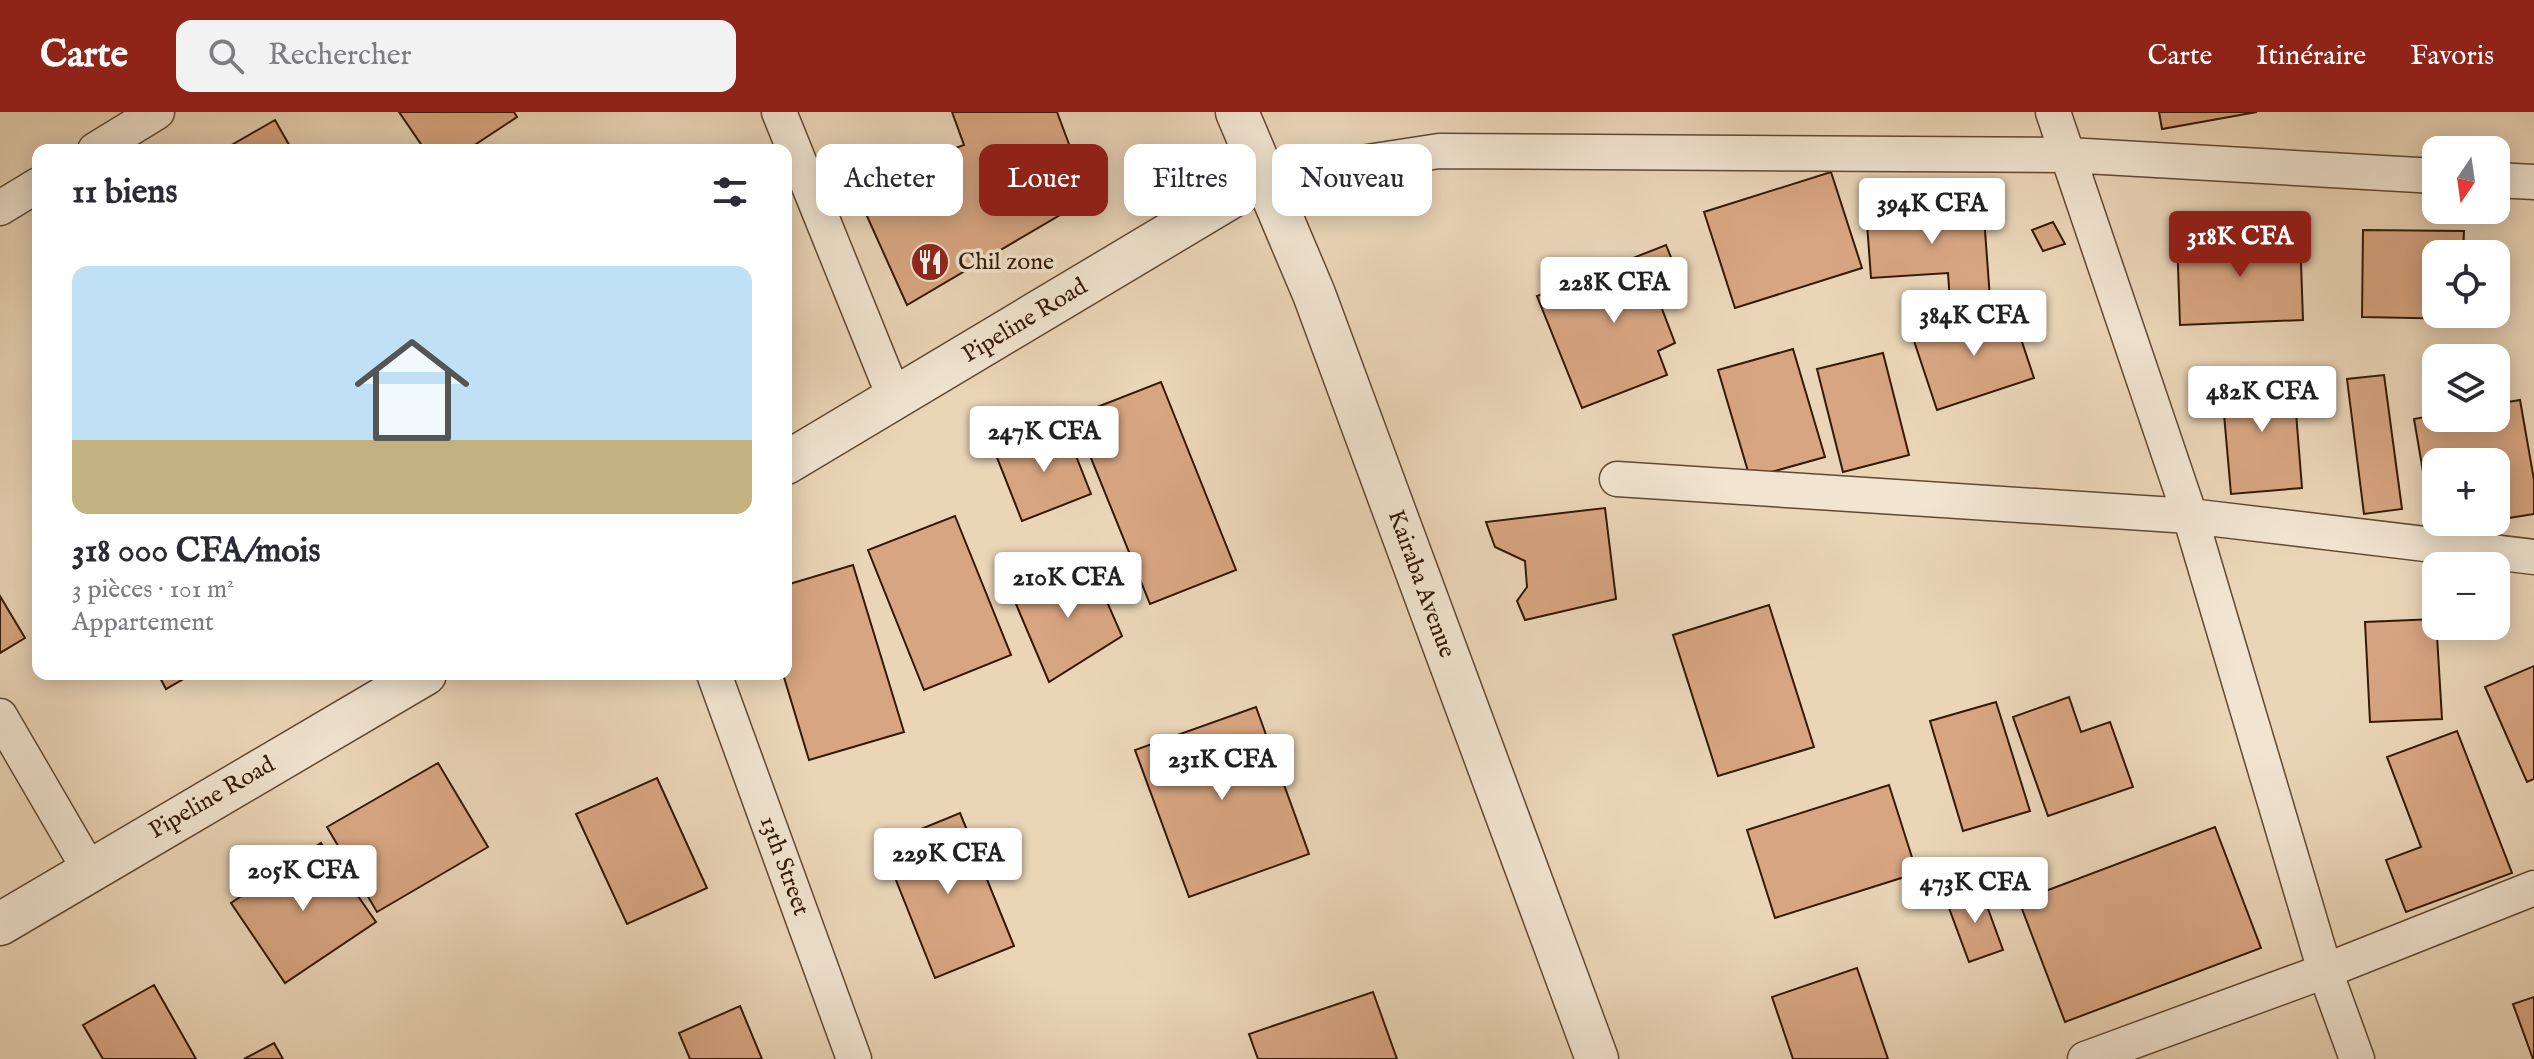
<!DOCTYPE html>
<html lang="fr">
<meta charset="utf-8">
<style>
:root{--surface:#fff;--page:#f2f2f3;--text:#2b2b33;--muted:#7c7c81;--accent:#8f2418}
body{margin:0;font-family:"IM FELL English",serif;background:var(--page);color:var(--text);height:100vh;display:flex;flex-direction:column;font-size:30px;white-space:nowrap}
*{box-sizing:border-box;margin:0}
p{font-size:26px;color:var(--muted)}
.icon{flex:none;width:44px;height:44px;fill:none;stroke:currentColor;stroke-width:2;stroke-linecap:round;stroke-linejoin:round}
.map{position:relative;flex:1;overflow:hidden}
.panel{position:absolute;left:32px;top:32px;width:760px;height:536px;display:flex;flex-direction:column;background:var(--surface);border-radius:16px;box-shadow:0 4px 20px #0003}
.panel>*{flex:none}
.top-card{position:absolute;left:816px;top:32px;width:760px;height:72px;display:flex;gap:16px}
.needle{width:52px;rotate:193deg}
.fabs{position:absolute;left:2422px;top:24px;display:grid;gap:16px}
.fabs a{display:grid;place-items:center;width:88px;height:88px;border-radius:16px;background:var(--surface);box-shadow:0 4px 20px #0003;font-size:40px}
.price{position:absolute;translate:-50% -68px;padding:0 18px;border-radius:8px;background:#fff;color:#222;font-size:26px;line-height:52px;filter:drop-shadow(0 2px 4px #0008)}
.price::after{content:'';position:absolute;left:50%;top:48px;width:24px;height:18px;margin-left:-12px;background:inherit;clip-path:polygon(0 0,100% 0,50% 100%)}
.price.on{background:var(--accent);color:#fff}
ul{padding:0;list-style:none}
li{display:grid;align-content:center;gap:16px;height:424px;padding:0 40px}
li span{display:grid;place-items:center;height:248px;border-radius:16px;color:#555}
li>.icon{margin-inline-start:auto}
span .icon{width:144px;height:144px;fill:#fffc;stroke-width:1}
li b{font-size:34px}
h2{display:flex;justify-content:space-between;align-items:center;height:96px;padding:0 40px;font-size:34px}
.tag{padding:0 28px;border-radius:16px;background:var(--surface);box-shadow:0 4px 20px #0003;font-size:28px;line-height:72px}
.tag.on{background:var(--accent);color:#fff}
header{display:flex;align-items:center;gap:48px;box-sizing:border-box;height:112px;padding:0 40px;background:var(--accent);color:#fff}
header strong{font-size:38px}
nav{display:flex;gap:44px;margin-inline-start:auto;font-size:28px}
.search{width:560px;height:72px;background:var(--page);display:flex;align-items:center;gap:20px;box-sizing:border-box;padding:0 28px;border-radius:16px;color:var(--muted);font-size:30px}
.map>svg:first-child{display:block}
.building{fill:#d7a581;stroke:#351905;stroke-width:2}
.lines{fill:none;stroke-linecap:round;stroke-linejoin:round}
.minor-casing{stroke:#624832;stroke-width:37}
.tertiary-casing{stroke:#624832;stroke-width:45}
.minor{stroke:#f1e4d0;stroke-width:34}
.tertiary{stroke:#f1e4d0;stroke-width:42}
.labels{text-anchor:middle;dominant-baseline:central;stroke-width:7;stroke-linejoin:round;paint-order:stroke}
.poi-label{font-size:24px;fill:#351905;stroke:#f1e4d0;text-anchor:start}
.street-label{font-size:24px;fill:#351905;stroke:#f1e4d0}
</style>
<header>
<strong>Carte</strong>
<div class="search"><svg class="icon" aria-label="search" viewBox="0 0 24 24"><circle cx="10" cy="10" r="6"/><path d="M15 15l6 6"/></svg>Rechercher</div>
<nav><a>Carte</a><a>Itinéraire</a><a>Favoris</a></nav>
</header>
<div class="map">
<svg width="2534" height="947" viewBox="0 0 2534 947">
<rect width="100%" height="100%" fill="#ead5b7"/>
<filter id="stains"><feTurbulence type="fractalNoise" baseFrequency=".0025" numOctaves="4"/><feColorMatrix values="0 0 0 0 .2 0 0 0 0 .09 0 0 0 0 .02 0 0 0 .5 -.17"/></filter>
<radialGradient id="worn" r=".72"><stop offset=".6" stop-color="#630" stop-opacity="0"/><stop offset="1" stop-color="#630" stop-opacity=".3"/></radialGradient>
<path class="building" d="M 399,0 L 514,0 L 517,5 L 467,38 L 425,38 Z
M 952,0 L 1057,0 L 1089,86 L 907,193 L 853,73 L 964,33 Z
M 2159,0 L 2257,0 L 2162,17 Z
M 275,8 L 292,38 L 223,38 Z
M 1831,60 L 1862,156 L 1735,196 L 1704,100 Z
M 1983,91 L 1990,187 L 1950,190 L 1948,161 L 1871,166 L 1866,98 Z
M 2053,110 L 2065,132 L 2043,139 L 2032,118 Z
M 2363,118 L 2464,119 L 2463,142 L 2436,142 L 2436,202 L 2462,202 L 2462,207 L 2362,205 Z
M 2300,122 L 2303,208 L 2180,213 L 2177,126 Z
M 1666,133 L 1685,180 L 1659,189 L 1675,231 L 1658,239 L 1667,263 L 1582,296 L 1537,184 Z
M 2010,194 L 2034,266 L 1937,298 L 1913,226 Z
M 1793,237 L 1825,345 L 1750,366 L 1718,258 Z
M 1883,241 L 1909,343 L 1843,360 L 1817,257 Z
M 2293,263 L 2302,376 L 2231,382 L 2221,268 Z
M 2384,263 L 2402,397 L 2364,402 L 2347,267 Z
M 1161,270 L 1236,458 L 1150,492 L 1074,304 Z
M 2520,288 L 2534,368 L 2534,402 L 2496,408 L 2496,350 L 2436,350 L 2436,410 L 2483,410 L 2433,418 L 2414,307 L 2436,303 L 2436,306 L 2496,306 L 2496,292 Z
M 1065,316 L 1091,382 L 1022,409 L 996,343 Z
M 1605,396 L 1616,487 L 1525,508 L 1517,489 L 1527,475 L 1525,449 L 1495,435 L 1486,410 Z
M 955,404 L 1011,543 L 924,578 L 868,438 Z
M 1090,451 L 1122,524 L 1049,570 L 1013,485 Z
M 853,453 L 904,620 L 809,648 L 783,562 L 786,562 L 786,473 Z
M 0,484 L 25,526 L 0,541 Z
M 1769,493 L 1814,635 L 1718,664 L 1673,523 Z
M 2436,507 L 2442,607 L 2370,610 L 2365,510 Z
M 2534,554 L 2534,667 L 2527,670 L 2485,575 Z
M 158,562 L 192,562 L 166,577 Z
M 2069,585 L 2081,620 L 2110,610 L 2133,675 L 2048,704 L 2013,605 Z
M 1996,590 L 2030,699 L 1963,719 L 1930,609 Z
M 1256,595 L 1309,742 L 1189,785 L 1135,638 Z
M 2457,619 L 2512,761 L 2406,800 L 2386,748 L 2421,735 L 2387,645 Z
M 438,651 L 488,735 L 377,800 L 327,715 Z
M 657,666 L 707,776 L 627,812 L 576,702 Z
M 1889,673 L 1917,761 L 1775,806 L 1747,718 Z
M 960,701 L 1014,834 L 935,866 L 882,733 Z
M 2215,715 L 2261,836 L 2065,910 L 2019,789 Z
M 321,731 L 376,810 L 285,871 L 231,791 Z
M 1980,775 L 2003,838 L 1969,850 L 1946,788 Z
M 1857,856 L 1888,947 L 1793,947 L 1772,885 Z
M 154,873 L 196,947 L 103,947 L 83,913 Z
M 1373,880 L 1397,947 L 1258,947 L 1249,922 Z
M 2534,885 L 2534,947 L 2533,947 L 2513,892 Z
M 740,894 L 762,947 L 690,947 L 679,921 Z
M 274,931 L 283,947 L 244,947 Z"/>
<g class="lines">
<defs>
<path id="minor" d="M 779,0 L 895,287
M 2053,0 L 2190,404 L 2325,859 L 2357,947
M 95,38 L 157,0
M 1263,66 L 1439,39 L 2068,43 L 2436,64
M 2496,68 L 2534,70
M 0,96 L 38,73
M 1617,367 L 2190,404 L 2534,445
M 714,562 L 854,947
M 0,604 L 89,757
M 2085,947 L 2325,859 L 2534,776"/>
<path id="tertiary" d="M 1237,0 L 1314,182 L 1597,947
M 786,351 L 1263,66
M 0,812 L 425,562"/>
</defs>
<use href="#minor" class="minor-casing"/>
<use href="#tertiary" class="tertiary-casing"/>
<use href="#minor" class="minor"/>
<use href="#tertiary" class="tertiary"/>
</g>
<defs>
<symbol id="restaurant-disc" viewBox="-11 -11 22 22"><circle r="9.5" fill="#8f2418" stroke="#f1e4d0"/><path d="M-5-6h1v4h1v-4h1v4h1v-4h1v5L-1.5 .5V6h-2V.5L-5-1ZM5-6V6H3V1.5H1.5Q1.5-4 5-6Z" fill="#fff"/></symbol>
</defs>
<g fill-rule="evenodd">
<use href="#restaurant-disc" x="908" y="128" width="44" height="44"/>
</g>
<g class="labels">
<g class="poi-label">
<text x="958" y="150">Chil zone</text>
</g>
<g class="street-label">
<text transform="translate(1025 209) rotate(-31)">Pipeline Road</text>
<text transform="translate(1421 472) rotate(70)">Kairaba Avenue</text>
<text transform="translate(212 686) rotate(-30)">Pipeline Road</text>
<text transform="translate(784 754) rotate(70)">13th Street</text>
</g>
</g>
<rect width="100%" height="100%" filter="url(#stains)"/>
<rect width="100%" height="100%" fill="url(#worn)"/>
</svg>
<div class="fabs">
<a><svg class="needle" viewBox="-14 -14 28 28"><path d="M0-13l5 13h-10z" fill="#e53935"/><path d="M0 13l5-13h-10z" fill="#7c7c81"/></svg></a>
<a><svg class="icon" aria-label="locate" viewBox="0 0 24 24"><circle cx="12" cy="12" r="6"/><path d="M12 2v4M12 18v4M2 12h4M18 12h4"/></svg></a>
<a><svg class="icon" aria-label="layers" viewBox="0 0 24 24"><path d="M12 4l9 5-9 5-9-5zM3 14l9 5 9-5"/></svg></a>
<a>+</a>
<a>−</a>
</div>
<b class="price" style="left:1932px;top:134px">394K CFA</b>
<b class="price on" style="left:2240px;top:167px">318K CFA</b>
<b class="price" style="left:1614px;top:213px">228K CFA</b>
<b class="price" style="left:1974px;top:246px">384K CFA</b>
<b class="price" style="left:2262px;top:322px">482K CFA</b>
<b class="price" style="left:1044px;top:362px">247K CFA</b>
<b class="price" style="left:1068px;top:508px">210K CFA</b>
<b class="price" style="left:1222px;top:690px">231K CFA</b>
<b class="price" style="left:948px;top:784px">229K CFA</b>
<b class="price" style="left:303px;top:801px">205K CFA</b>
<b class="price" style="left:1975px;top:813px">473K CFA</b>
<div class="top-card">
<a class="tag">Acheter</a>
<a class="tag on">Louer</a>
<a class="tag">Filtres</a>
<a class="tag">Nouveau</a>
</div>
<section class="panel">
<h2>11 biens<svg class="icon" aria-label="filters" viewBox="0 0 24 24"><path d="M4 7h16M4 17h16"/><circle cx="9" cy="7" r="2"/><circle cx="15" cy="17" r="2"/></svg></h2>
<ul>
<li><span style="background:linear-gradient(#bfe0f5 70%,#c2b280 0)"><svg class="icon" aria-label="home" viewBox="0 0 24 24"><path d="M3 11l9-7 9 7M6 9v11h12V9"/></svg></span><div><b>318 000 CFA/mois</b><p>3 pièces · 101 m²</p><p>Appartement</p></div></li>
</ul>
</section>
</div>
